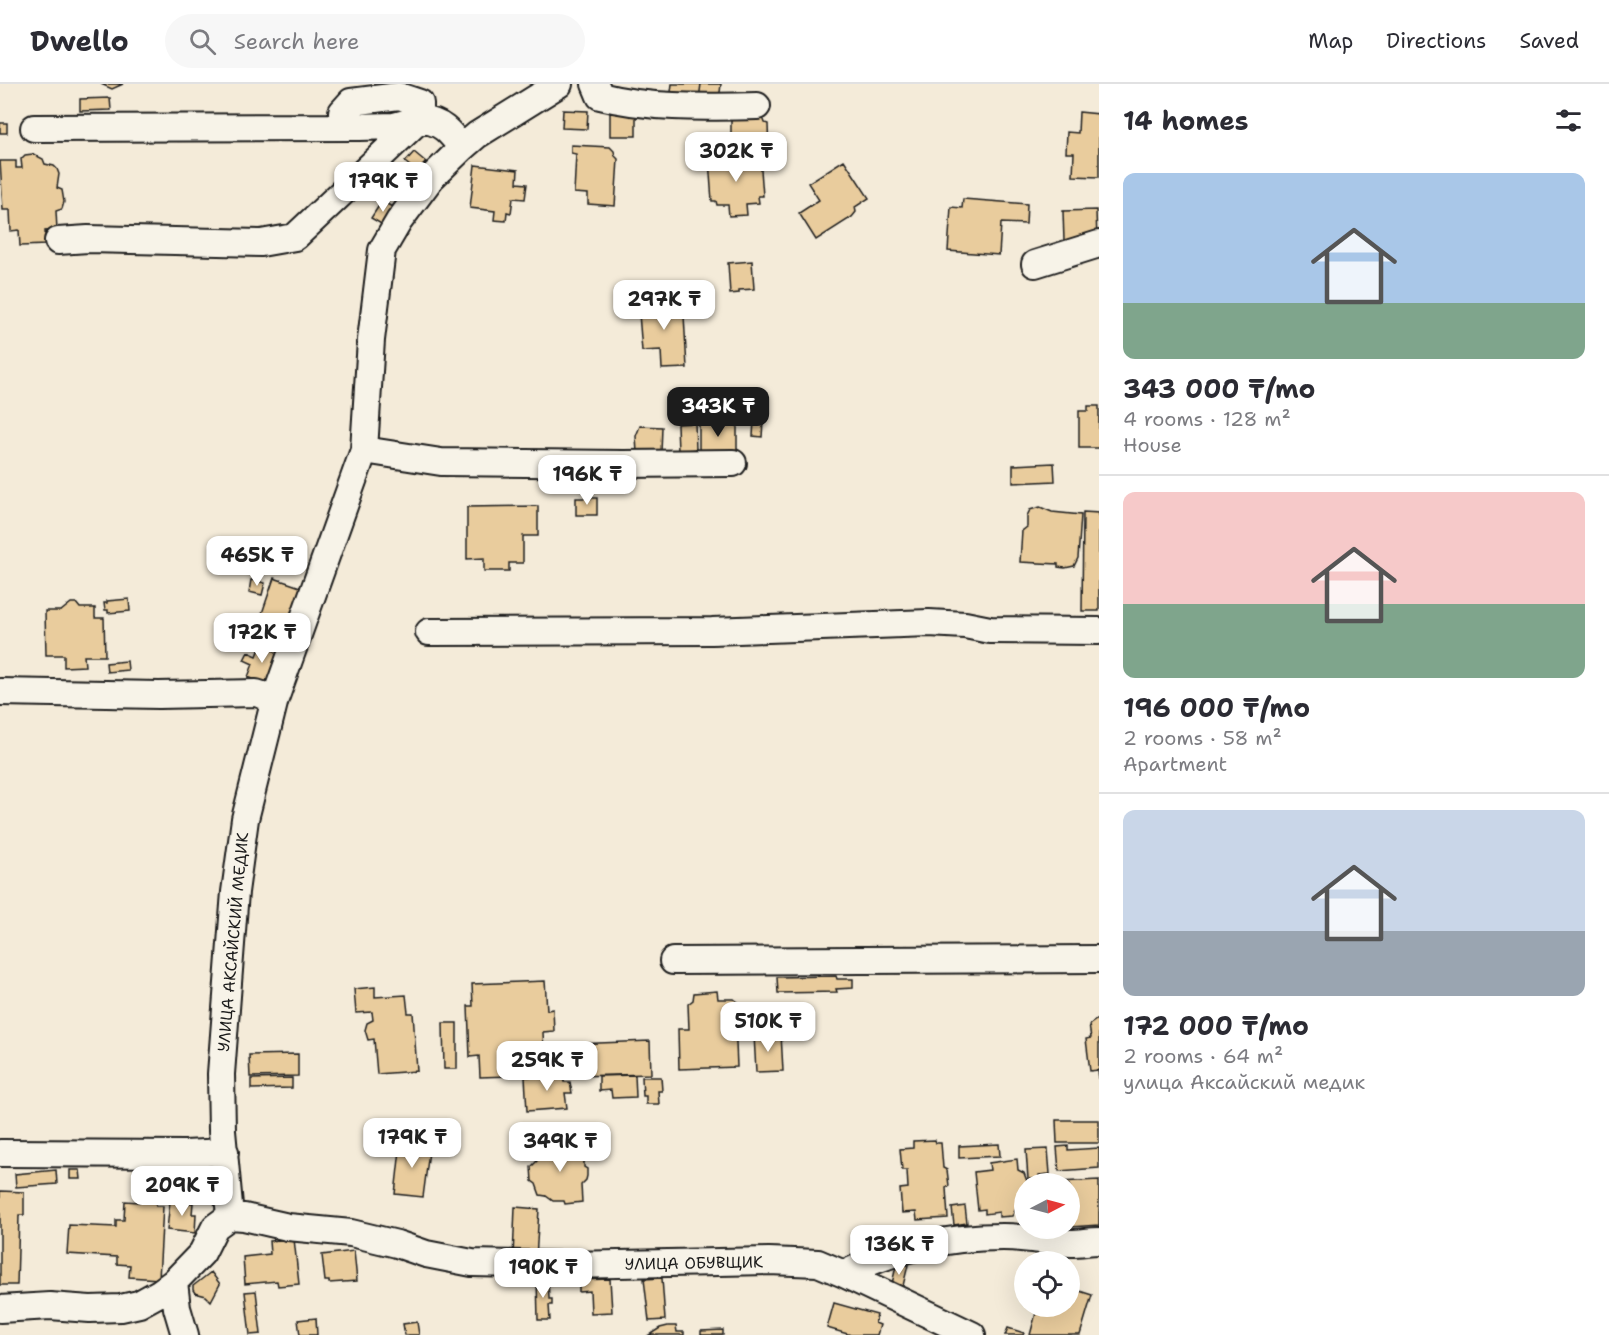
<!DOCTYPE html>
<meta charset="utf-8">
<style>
:root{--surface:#fff;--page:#f7f7f7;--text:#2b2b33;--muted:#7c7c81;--line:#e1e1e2;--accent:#1c1c1c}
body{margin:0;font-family:"Shantell Sans",sans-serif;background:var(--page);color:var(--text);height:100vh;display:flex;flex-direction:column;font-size:22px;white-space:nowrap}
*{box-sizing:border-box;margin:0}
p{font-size:20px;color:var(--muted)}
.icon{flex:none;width:33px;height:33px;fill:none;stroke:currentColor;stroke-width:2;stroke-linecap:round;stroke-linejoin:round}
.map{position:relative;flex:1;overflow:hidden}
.drawer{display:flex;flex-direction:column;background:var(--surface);width:510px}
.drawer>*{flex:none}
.needle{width:39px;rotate:84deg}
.buttons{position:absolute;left:1014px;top:1089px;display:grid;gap:12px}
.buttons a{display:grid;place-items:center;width:66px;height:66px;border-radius:50%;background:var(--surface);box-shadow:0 6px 24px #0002;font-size:30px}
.price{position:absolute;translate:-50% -51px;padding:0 14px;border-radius:12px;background:#fff;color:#222;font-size:20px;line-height:39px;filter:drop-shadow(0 2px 3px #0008)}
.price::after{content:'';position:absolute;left:50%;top:36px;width:18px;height:14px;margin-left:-9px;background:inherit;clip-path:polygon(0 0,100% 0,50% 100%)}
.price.selected{background:var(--accent);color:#fff}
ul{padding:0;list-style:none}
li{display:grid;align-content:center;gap:12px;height:318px;padding:0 24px}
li+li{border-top:2px solid var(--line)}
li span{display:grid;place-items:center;height:186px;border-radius:12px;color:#555}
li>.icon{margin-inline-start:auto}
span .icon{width:108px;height:108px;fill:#fffc;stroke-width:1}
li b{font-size:26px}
h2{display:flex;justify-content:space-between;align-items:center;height:72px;padding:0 24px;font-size:26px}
header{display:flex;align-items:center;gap:36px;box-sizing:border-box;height:84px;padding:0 30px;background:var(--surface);border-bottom:2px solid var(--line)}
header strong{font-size:28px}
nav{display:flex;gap:33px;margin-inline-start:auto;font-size:21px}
.search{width:420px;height:54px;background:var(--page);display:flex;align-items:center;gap:15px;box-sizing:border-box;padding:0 21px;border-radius:33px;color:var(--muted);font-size:22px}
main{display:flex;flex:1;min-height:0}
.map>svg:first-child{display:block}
.building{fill:#e9cc9d;stroke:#1c1c1c;stroke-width:1.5}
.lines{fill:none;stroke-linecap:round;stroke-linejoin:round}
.street-casing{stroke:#1c1c1c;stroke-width:30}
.street{stroke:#f7f3e8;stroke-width:26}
.labels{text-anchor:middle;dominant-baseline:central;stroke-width:4.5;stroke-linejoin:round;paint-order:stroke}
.street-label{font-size:16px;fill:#1c1c1c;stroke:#f7f3e8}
</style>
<header>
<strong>Dwello</strong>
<div class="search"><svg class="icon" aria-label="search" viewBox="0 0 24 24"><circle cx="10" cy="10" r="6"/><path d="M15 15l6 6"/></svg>Search here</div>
<nav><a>Map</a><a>Directions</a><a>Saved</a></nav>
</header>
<main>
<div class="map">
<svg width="1099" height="1251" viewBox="0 0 1099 1251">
<rect width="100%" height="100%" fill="#f4ebd9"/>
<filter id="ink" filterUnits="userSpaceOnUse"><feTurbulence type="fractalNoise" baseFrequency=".0167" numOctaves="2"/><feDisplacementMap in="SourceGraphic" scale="12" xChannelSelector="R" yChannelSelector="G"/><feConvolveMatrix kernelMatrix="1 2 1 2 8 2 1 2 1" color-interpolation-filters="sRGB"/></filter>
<g filter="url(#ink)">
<path class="building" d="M 101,0 L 123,0 L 112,5 Z
M 672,0 L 701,0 L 699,15 L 670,16 Z
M 701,0 L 721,0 L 719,17 L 699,15 Z
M 110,14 L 111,26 L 80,27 L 80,15 Z
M 563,26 L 588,27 L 587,45 L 562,44 Z
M 1079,28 L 1099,30 L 1099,93 L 1073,92 L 1074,69 L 1066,69 L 1067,48 L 1078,49 Z
M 610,29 L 636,29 L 636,52 L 610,52 Z
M 763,33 L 765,39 L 768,40 L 769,71 L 731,71 L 731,35 Z
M 0,39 L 7,39 L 7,49 L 0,49 Z
M 571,61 L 610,63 L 614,67 L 615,72 L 618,75 L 615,122 L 588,120 L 588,110 L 574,109 L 576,70 L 571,69 Z
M 414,68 L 426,78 L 417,88 L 405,78 Z
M 33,70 L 43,75 L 45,80 L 54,82 L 57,85 L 59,90 L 57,104 L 62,106 L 64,118 L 62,125 L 56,127 L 57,146 L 45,147 L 46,161 L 20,162 L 19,146 L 11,147 L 10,126 L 3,126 L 0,77 L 16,77 L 16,84 L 22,84 L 21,75 L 25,71 Z
M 760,73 L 763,112 L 758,112 L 759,119 L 746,120 L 747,131 L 729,132 L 728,121 L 717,121 L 716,117 L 712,117 L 709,76 Z
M 844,76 L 869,114 L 855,123 L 856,128 L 852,133 L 816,156 L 799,129 L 819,116 L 808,99 Z
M 475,81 L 518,86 L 517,99 L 527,100 L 525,115 L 513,114 L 511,129 L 507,128 L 506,137 L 494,136 L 495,127 L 470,124 Z
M 963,115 L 1027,120 L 1026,140 L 1001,139 L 999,171 L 948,167 L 951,123 L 962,124 Z
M 382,117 L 394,124 L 383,141 L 371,134 Z
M 1096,126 L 1097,157 L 1064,157 L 1063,127 Z
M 752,177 L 754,205 L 739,206 L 739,209 L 730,210 L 728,179 Z
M 683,214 L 687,284 L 662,285 L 661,266 L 642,267 L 638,217 Z
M 1088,322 L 1099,322 L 1099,364 L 1079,364 L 1079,327 L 1088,327 Z
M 754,337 L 763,337 L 762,353 L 753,352 Z
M 699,338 L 737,338 L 737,371 L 699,371 Z
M 695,339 L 696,365 L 678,367 L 677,340 Z
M 640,342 L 662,343 L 661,369 L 637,369 L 636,352 Z
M 1054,379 L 1055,397 L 1013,399 L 1013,381 Z
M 576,414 L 597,414 L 597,431 L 576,431 Z
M 538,422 L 538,452 L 523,452 L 523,479 L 509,479 L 509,487 L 484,487 L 484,474 L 467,475 L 467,423 Z
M 1040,423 L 1052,428 L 1081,431 L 1078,474 L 1074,482 L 1065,484 L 1058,483 L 1058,480 L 1020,478 L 1022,447 L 1027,443 L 1027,432 L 1030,426 Z
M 1083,428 L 1099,429 L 1099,527 L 1082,527 Z
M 274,494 L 303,504 L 283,562 L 254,553 Z
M 251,496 L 265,499 L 262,511 L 249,508 Z
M 129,515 L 130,527 L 108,529 L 108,526 L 105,526 L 104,519 L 107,519 L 107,517 Z
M 71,519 L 76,519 L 80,524 L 95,524 L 95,534 L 104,534 L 105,572 L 84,572 L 85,582 L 64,583 L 64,571 L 46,571 L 45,527 L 61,527 Z
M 261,562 L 278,568 L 266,600 L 248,593 L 253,580 L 244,576 L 248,568 L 257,572 Z
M 127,577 L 128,586 L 107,588 L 106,579 Z
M 836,892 L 837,895 L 853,895 L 853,904 L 836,905 L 837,908 L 778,909 L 777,893 Z
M 545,897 L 547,926 L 553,925 L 554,947 L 543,948 L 544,969 L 539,969 L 539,991 L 480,993 L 479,972 L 470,973 L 468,922 L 473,922 L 472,900 Z
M 375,903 L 375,913 L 406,911 L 408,929 L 413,929 L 417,987 L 377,990 L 374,955 L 368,956 L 365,946 L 367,939 L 373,936 L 372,928 L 356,929 L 354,905 Z
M 717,907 L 718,915 L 734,915 L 739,919 L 740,930 L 735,935 L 737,983 L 679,985 L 678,945 L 689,945 L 688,920 L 693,916 L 694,909 Z
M 1096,936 L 1099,936 L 1099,995 L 1098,986 L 1090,987 L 1086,955 L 1091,954 L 1089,941 Z
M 443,939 L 457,939 L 457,985 L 444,985 Z
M 781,950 L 783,987 L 756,988 L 754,951 Z
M 650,957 L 651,990 L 577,992 L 577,989 L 570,989 L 569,962 L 574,962 L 574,960 Z
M 298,970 L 298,992 L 250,993 L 249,971 Z
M 563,990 L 564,998 L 570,998 L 572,1009 L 565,1009 L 567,1024 L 527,1027 L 525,993 Z
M 635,991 L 636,1013 L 612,1014 L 611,1006 L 599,1007 L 599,992 Z
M 642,993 L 661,993 L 662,1007 L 658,1007 L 659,1020 L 646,1020 L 646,1012 L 643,1012 Z
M 292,994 L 292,1004 L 251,1005 L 251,995 Z
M 1056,1036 L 1099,1036 L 1099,1059 L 1057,1059 Z
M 563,1056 L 572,1061 L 575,1069 L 584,1069 L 584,1083 L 587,1085 L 587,1092 L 586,1096 L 581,1101 L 582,1118 L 565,1120 L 564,1117 L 553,1117 L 546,1112 L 540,1111 L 536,1100 L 532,1097 L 531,1083 L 537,1077 L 538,1066 L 546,1065 L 555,1057 Z
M 935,1056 L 936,1059 L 941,1059 L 943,1084 L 947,1086 L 949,1102 L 946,1104 L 948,1134 L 917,1136 L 916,1128 L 902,1129 L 900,1105 L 908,1104 L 907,1086 L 902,1086 L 900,1065 L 913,1064 L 913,1057 Z
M 401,1057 L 430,1060 L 423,1113 L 395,1110 Z
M 999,1060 L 1000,1072 L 959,1074 L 959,1062 Z
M 1068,1062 L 1068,1066 L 1099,1064 L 1099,1084 L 1059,1087 L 1057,1063 Z
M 1048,1065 L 1050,1090 L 1039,1091 L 1039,1095 L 1028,1095 L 1026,1066 Z
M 1017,1075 L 1018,1086 L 1024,1089 L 1028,1100 L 1024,1100 L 1024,1114 L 1019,1115 L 1019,1119 L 1012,1132 L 999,1133 L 999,1128 L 985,1130 L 985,1125 L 978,1126 L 974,1088 L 990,1086 L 989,1079 Z
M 56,1086 L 57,1100 L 16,1103 L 15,1090 Z
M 70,1086 L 80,1086 L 81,1095 L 70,1095 Z
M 1099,1096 L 1099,1141 L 1070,1143 L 1070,1100 L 1058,1100 L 1058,1098 Z
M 0,1107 L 24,1108 L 24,1131 L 19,1131 L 17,1201 L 0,1201 Z
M 140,1115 L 156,1116 L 156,1122 L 163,1122 L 159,1195 L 129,1193 L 130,1181 L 117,1180 L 117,1173 L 67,1170 L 69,1141 L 116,1143 L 116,1136 L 124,1136 L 125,1117 L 139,1118 Z
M 170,1117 L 193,1119 L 192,1130 L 196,1130 L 195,1149 L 167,1146 Z
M 965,1122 L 967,1139 L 954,1141 L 952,1124 Z
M 515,1123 L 539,1125 L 536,1175 L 513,1174 Z
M 294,1155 L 299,1200 L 278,1202 L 277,1197 L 245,1200 L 243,1173 L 270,1170 L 269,1157 Z
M 354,1167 L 357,1197 L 329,1199 L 329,1197 L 325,1197 L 322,1171 Z
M 897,1178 L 908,1181 L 902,1206 L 891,1204 Z
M 211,1188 L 220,1200 L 211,1217 L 206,1212 L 195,1209 L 193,1206 L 193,1202 Z
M 537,1193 L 548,1193 L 549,1215 L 552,1215 L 552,1221 L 549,1221 L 550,1236 L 538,1236 Z
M 662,1194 L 665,1236 L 649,1237 L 644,1195 Z
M 610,1195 L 612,1228 L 591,1229 L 590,1207 L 579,1208 L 579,1196 Z
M 1070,1204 L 1092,1211 L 1080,1251 L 1030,1251 L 1036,1229 L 1044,1222 L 1070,1222 Z
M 256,1207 L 261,1250 L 250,1251 L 245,1208 Z
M 834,1219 L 877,1231 L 875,1239 L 880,1241 L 877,1251 L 851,1251 L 827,1244 Z
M 316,1234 L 317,1251 L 300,1251 L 298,1236 Z
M 417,1238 L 419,1251 L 405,1251 L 403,1240 Z
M 668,1242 L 676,1242 L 677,1248 L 684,1248 L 684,1251 L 649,1251 L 660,1244 Z
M 1008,1244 L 1024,1249 L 1023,1251 L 1005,1251 Z
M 723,1246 L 723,1251 L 701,1251 L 701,1247 Z"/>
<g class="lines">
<defs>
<path id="street" d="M 595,0 L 600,12 C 650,25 706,23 757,22
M 34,44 L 359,43 L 394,42 L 420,35 L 420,19 L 399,12 L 351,18 L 342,28 L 343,43
M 58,157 L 88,155 L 261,159 L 295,153 L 420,35 C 442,38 449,47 462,64
M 1035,180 L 1099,160
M 364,366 L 441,378 L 623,380 L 733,379
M 429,548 L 712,547 L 929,539 L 965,541 L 990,546 L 1099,547
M 0,608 L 159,611 L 256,609 L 275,615
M 673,877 L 1099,875
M 0,1069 L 185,1070 L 225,1068
M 230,1132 L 222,1047 L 221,990 L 235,808 L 245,735 L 275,615 L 364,366 L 371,256 L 382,166 L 399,137 L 431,94 L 462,64 L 477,51 L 559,0
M 844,1190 L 972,1251
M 174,1198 L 177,1224 L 185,1251
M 0,1225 L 50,1222 L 90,1225 L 121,1224 L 139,1220 L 159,1209 L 174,1198 L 202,1169 L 215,1143 L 230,1132 L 244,1133 L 288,1143 L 351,1149 L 397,1160 L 426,1170 L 472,1179 L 568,1181 L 769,1177 L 818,1179 L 844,1190 C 897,1164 944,1153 1003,1153 C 1026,1153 1049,1158 1072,1159 C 1081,1159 1090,1157 1099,1157"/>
</defs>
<use href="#street" class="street-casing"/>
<use href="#street" class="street"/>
</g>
</g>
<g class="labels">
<g class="street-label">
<text transform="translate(233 858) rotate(-85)">УЛИЦА АКСАЙСКИЙ МЕДИК</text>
<text transform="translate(694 1179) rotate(-1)">УЛИЦА ОБУВЩИК</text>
</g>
</g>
</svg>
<div class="buttons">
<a><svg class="needle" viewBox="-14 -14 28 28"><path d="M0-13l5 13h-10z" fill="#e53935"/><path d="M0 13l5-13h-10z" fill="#7c7c81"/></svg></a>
<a><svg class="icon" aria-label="locate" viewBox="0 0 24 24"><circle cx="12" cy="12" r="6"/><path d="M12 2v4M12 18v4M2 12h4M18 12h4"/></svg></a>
</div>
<b class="price" style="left:736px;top:99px">302K ₸</b>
<b class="price" style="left:383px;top:129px">179K ₸</b>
<b class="price" style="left:664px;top:247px">297K ₸</b>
<b class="price selected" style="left:718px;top:354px">343K ₸</b>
<b class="price" style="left:587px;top:422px">196K ₸</b>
<b class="price" style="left:257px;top:503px">465K ₸</b>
<b class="price" style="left:262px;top:580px">172K ₸</b>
<b class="price" style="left:768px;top:969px">510K ₸</b>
<b class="price" style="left:547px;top:1008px">259K ₸</b>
<b class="price" style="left:412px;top:1085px">179K ₸</b>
<b class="price" style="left:560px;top:1089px">349K ₸</b>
<b class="price" style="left:182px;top:1133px">209K ₸</b>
<b class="price" style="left:899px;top:1192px">136K ₸</b>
<b class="price" style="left:543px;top:1215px">190K ₸</b>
</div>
<section class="drawer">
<h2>14 homes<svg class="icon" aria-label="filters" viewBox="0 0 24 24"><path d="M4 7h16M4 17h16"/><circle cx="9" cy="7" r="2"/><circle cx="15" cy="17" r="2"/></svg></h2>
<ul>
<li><span style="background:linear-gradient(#a9c7e8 70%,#7fa58c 0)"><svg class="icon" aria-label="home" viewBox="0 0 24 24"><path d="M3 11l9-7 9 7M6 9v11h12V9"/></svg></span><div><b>343 000 ₸/mo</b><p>4 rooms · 128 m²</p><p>House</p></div></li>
<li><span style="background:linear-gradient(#f6c9c9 60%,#7fa58c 0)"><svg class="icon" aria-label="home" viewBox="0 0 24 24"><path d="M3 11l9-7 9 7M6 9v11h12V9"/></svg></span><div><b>196 000 ₸/mo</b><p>2 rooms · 58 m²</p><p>Apartment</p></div></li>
<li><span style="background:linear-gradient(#c9d6e8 65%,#9aa5b1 0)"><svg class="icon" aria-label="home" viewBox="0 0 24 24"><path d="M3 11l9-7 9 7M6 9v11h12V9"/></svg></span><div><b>172 000 ₸/mo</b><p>2 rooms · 64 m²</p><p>улица Аксайский медик</p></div></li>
</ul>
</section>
</main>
